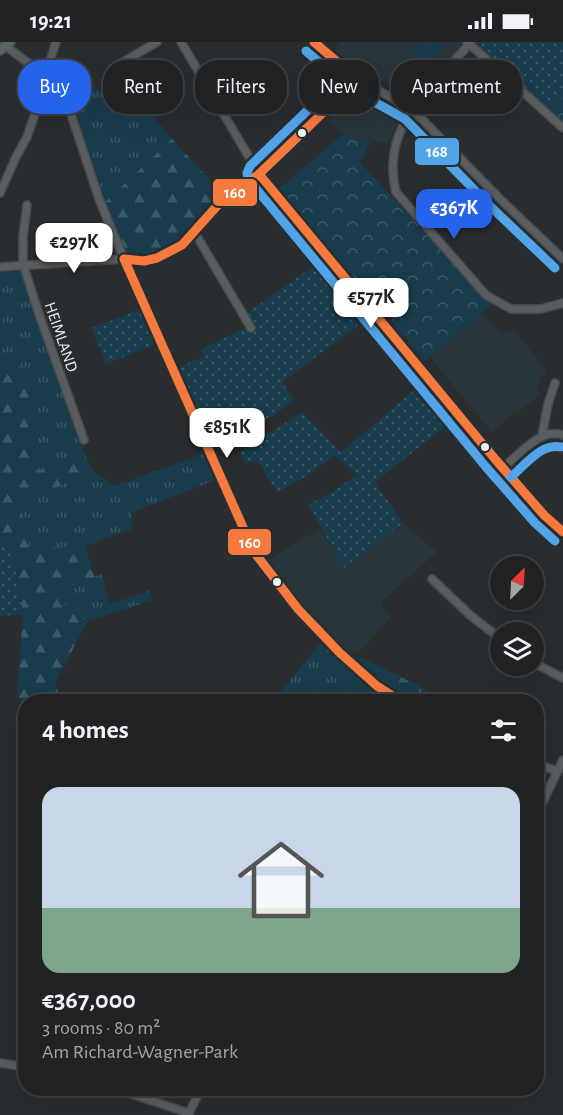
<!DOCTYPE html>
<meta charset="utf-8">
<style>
:root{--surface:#202223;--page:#282a2b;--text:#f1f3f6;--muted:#a2a4a6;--line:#3d3f41;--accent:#2563eb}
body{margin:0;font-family:"Alegreya Sans",sans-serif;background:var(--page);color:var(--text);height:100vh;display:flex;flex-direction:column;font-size:22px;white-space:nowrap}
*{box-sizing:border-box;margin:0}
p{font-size:20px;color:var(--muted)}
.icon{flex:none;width:33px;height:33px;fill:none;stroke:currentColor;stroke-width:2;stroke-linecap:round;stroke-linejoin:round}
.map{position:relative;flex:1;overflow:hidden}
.details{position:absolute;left:18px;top:652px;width:526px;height:402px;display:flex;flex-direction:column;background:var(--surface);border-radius:24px;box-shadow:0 6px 24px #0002,0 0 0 2px var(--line)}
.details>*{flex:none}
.hud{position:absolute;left:18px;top:18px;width:528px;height:54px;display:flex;gap:12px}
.needle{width:39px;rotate:24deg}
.fabs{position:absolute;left:490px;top:514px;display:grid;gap:12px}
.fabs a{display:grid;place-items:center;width:54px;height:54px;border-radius:50%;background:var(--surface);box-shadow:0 6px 24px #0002,0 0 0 2px var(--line);font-size:30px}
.price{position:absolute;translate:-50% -51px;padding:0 14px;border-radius:12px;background:#fff;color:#222;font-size:20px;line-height:39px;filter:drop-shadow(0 2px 3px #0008)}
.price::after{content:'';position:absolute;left:50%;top:36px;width:18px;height:14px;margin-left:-9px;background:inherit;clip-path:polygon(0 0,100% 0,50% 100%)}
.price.active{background:var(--accent);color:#fff}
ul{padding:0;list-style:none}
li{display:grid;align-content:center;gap:12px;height:318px;padding:0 24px}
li+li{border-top:2px solid var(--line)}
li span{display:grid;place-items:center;height:186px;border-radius:18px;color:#555}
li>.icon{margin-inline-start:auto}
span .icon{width:108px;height:108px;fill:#fffc;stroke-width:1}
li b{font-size:26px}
h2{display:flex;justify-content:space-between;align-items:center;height:72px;padding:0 24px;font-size:26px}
.pill{padding:0 21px;border-radius:24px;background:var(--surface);box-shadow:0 6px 24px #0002,0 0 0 2px var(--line);font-size:21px;line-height:54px}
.pill.active{background:var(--accent);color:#fff}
.status{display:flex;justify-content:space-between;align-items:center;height:42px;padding:0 30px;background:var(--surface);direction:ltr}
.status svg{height:16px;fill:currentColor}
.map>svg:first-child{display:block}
.built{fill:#28353b}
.grass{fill:url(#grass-tufts)}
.forest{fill:url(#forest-firs)}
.park{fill:url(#park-crowns)}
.garden{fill:url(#garden-dots)}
.pitch{fill:#183c4c}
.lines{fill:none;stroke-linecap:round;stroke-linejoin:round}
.street-casing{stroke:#474a4c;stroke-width:10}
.secondary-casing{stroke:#474a4c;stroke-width:12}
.street{stroke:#5a5d5f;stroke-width:7}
.secondary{stroke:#5a6366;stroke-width:9}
.bus-1-casing{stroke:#272e32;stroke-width:14}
.bus-2-casing{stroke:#272e32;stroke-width:14}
.bus-1{stroke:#f6793e;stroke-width:9}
.bus-2{stroke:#53a3e8;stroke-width:9}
.bus-dot{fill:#edf2f5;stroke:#272e32;stroke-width:2}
.labels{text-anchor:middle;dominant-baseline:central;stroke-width:6;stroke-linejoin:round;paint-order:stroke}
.street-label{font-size:16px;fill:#edf2f5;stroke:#272e32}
.line-badge{stroke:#272e32;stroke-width:2}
.badge-label{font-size:16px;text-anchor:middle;font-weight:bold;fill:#fff}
</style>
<div class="status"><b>19:21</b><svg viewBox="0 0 49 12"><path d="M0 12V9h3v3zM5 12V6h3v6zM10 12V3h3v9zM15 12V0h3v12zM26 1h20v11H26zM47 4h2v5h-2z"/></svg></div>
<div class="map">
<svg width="563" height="1073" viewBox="0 0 563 1073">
<defs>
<pattern id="grass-tufts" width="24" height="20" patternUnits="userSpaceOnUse" patternTransform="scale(1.5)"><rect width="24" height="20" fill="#183c4c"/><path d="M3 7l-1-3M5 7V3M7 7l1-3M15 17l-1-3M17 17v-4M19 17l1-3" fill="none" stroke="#3a5966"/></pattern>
<pattern id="forest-firs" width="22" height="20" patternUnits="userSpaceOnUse" patternTransform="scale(1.5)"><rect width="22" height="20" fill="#183c4c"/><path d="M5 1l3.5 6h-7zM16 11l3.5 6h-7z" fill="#3a5966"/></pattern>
<pattern id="park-crowns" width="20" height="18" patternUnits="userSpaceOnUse" patternTransform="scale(1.5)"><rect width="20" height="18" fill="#183c4c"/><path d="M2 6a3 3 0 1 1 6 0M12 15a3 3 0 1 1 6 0" fill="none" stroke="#3a5966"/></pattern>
<pattern id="garden-dots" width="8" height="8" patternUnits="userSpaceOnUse" patternTransform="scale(1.5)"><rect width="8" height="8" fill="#183c4c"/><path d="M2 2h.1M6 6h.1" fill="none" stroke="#3a5966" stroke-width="1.8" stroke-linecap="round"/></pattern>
</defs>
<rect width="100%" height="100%" fill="#2a2d2f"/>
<path class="built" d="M 340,0 L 461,0 L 464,2 L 414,58 L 333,10 Z
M 359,47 L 364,47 L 403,72 L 387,102 L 372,98 L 369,102 L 342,93 L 328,78 Z
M 482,271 L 500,292 L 514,288 L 547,329 L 542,334 L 539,343 L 541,345 L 537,348 L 540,352 L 515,373 L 512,371 L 492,391 L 430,315 Z
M 403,481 L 437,510 L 380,561 L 391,575 L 359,610 L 337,606 L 302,567 L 266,520 L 320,486 L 344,525 Z"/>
<path class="grass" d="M 54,21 L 72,37 L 91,40 L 108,57 L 119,52 L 128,62 L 140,58 L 172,97 L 105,160 L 73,59 L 50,36 Z
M 20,227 L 83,408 L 37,429 L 32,347 L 20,324 L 0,335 L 0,230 Z
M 206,411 L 215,438 L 131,471 L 133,487 L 85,504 L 29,506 L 18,462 L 93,429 L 114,444 Z
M 102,532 L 110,562 L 149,549 L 152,558 L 87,580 L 66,564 L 60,547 Z
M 320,601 L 353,632 L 395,660 L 272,660 Z"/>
<path class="forest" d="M 172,97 L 225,154 L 195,191 L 157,216 L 124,217 L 108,178 L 105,160 Z
M 20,324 L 32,347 L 37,429 L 83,408 L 93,429 L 18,462 L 29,506 L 85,504 L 95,536 L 60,547 L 66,564 L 87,580 L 55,641 L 62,660 L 26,660 L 25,673 L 17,649 L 23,572 L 11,503 L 0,502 L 0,335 Z
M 349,614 L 362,616 L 451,660 L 410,660 L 376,639 Z"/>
<path class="park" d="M 563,55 L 563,82 L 548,68 Z
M 342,93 L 369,102 L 360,121 L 493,262 L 425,319 L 279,147 Z"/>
<path class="garden" d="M 477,0 L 563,0 L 563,55 L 548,68 L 476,1 Z
M 323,217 L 371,274 L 282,340 L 294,359 L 249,390 L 213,409 L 176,327 L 204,314 L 201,307 L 250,284 L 247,271 Z
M 141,267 L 156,302 L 106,322 L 92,286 Z
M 424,340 L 455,377 L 375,440 L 403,481 L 344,526 L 308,462 L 324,455 L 357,433 L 335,414 L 303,436 L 277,450 L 257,418 L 245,422 L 240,410 L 302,370 L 341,410 Z
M 0,502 L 11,503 L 23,572 L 0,574 Z"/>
<path class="pitch" d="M 423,0 L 438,0 L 444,4 L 420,33 L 406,21 Z"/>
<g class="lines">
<defs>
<path id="street" d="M 56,0 L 46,32 L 45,39 L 70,69 L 99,157 L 124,217 L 254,510 L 298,567 L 340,611 L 377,644 L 402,660
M 181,0 L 259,132 L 495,417 L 544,473 L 563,490
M 314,0 L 356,36 L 412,67 L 500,157 L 563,217
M 467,0 L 563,86
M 471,0 C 432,46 379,84 396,150 L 486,253 L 511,267 L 541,267 L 563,261
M 4,3 L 39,29 L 46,32
M 113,26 L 157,0
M 0,151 L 16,115 L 27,95 L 44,46 L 48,43
M 27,163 L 23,195 L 23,222 L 39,272 L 84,398
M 195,191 L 251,286
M 0,225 L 124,217 C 142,218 156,218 173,209 C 193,198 201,178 218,163 C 231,151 248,142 262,130 C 294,101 324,70 355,40 L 356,36
M 542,394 L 548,362 L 555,341
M 503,426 C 519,413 541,385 563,393
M 432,537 L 471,574 L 501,597
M 534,621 L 563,636
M 537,722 L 557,729
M 537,772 L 563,718
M 0,1021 L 26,1025
M 116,1047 L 189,1071
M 188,1073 L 199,1051"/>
<path id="secondary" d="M 0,8 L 10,0"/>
</defs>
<use href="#street" class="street-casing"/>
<use href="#secondary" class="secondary-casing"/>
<use href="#street" class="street"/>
<use href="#secondary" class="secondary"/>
<defs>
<path id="bus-1" d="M 314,0 L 356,36 L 355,40 L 259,132 L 217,164 L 182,203 L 157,216 L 144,219 L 124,217 L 254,510 L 298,567 L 340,611 L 377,644 L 402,660
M 259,132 L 495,417 L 544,473 L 563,490"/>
<path id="bus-2" d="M 306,9 L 349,46 L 405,77 L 491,165 L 555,226
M 344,33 L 250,124 L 247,131 L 248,137 L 486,425 L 535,481 L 555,499
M 511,435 C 525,423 541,401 561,405"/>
</defs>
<use href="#bus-1" class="bus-1-casing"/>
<use href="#bus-2" class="bus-2-casing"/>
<use href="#bus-1" class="bus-1"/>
<use href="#bus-2" class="bus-2"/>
</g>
<g class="bus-dot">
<circle cx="302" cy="91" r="5"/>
<circle cx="485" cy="405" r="5"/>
<circle cx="277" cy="540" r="5"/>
</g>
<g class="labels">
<g class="street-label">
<text transform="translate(61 295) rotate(71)">HEIMLAND</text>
</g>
</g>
<g class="line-badge">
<rect x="414" y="95" width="46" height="29" rx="6" fill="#53a3e8"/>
<rect x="212" y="136" width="46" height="29" rx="6" fill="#f6793e"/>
<rect x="227" y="486" width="45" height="28" rx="6" fill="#f6793e"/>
</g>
<g class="badge-label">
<text x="437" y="115">168</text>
<text x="235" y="156">160</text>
<text x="250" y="506">160</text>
</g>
</svg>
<div class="fabs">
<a><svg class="needle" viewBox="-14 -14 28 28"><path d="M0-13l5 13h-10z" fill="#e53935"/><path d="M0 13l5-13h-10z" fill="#a2a4a6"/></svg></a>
<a><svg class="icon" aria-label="layers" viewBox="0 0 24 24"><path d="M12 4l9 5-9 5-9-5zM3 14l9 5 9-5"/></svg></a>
</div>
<b class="price active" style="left:454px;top:198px">€367K</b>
<b class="price" style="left:74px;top:232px">€297K</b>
<b class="price" style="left:371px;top:287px">€577K</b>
<b class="price" style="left:227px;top:417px">€851K</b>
<div class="hud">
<a class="pill active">Buy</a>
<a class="pill">Rent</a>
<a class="pill">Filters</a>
<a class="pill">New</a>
<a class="pill">Apartment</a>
</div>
<section class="details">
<h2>4 homes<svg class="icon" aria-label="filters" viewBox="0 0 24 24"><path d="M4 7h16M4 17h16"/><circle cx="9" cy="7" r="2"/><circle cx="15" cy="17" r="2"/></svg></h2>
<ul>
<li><span style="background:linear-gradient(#c9d6e8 65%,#7fa58c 0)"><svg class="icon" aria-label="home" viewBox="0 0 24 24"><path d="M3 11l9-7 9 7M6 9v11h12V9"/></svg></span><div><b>€367,000</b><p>3 rooms · 80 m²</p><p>Am Richard-Wagner-Park</p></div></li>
</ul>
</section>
</div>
